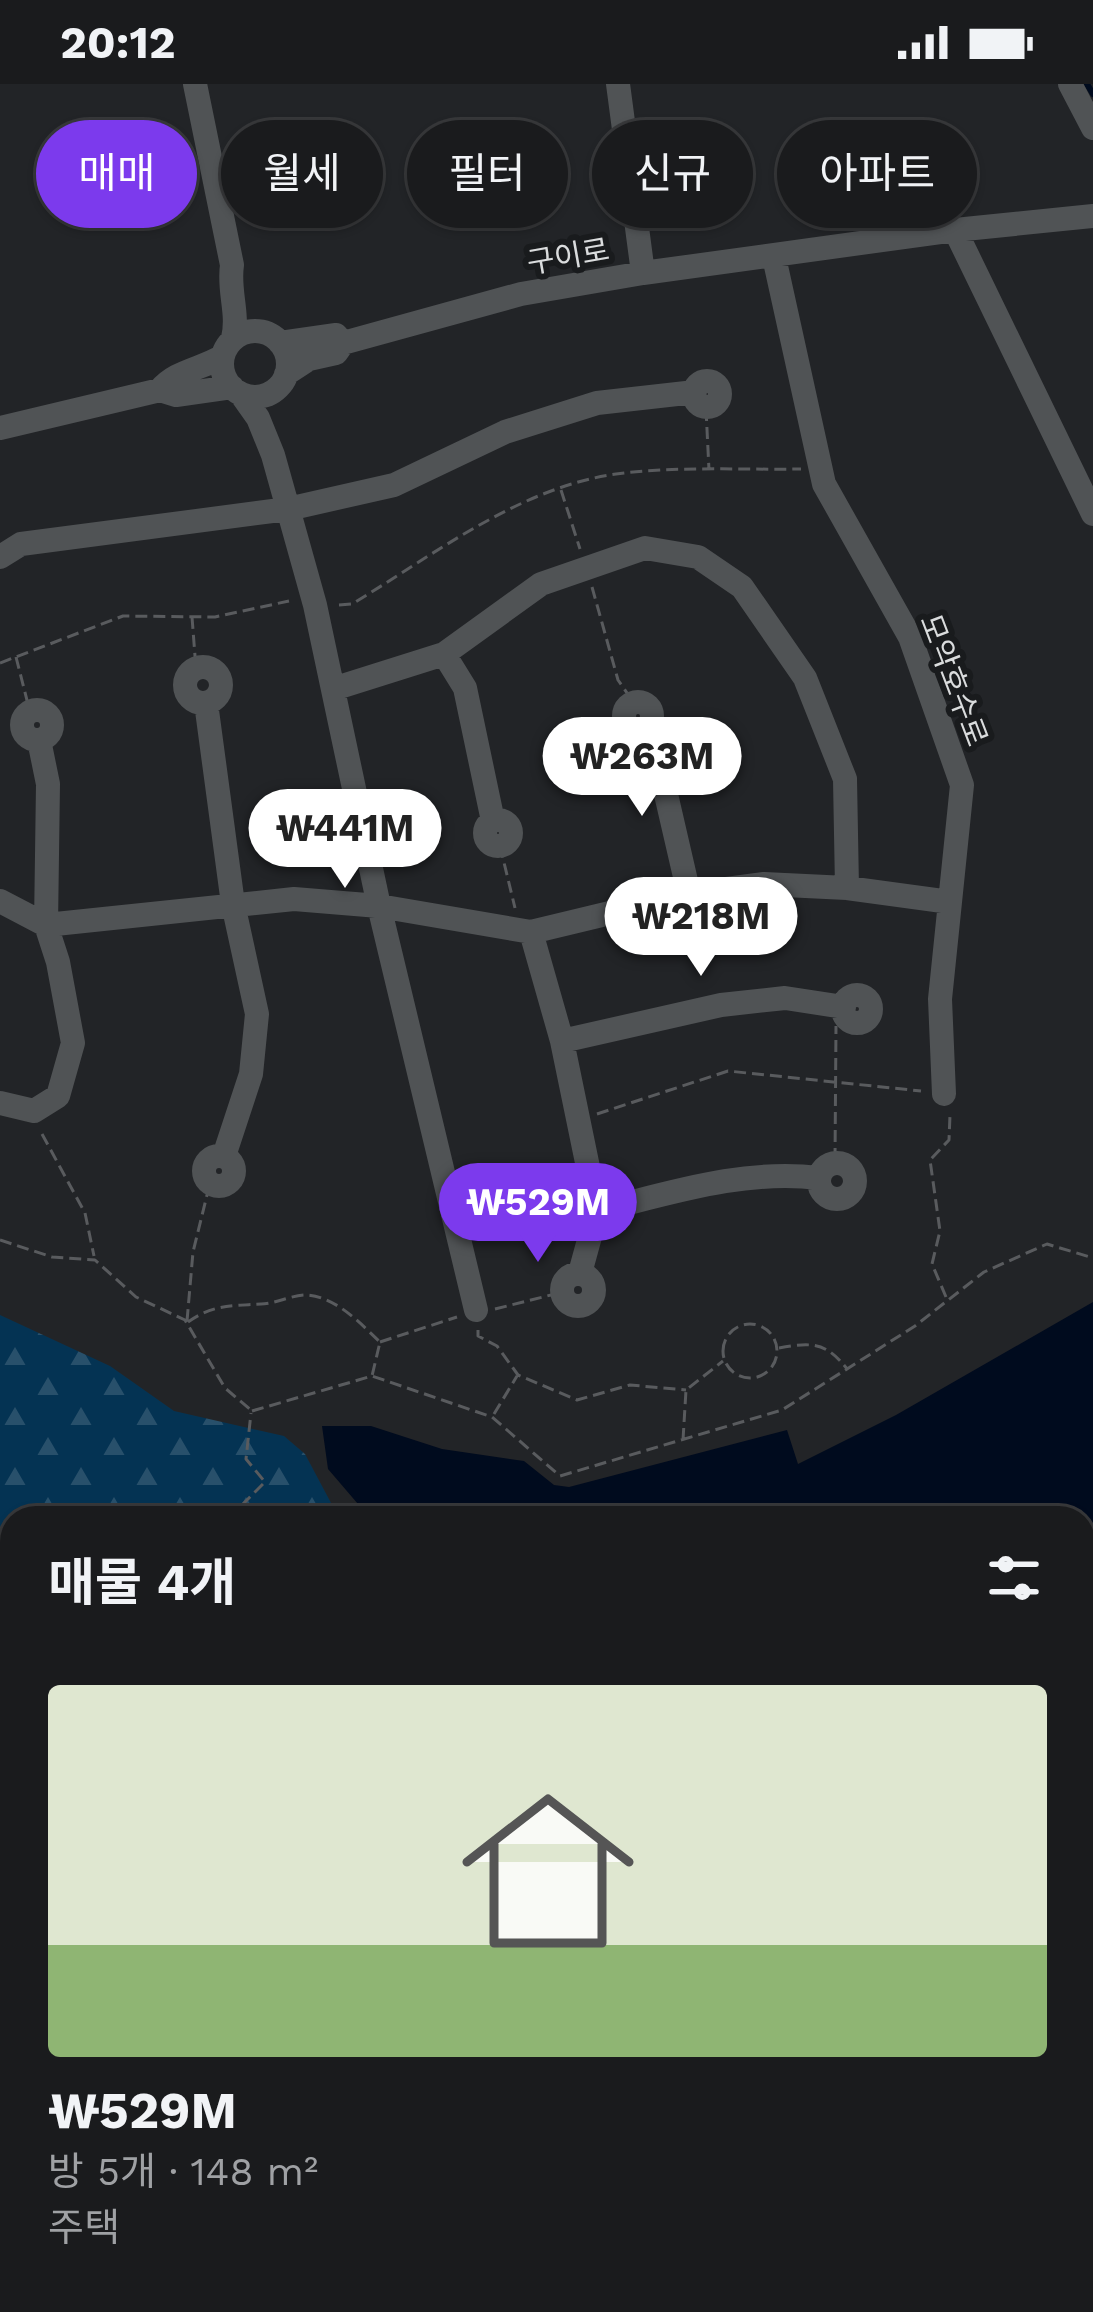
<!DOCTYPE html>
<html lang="ko">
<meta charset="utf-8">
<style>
:root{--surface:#1a1b1d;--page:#232426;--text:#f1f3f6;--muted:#9fa1a4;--line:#38393b;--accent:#7c3aed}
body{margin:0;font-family:"Work Sans","Noto Sans KR",sans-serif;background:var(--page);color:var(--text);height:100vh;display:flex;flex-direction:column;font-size:45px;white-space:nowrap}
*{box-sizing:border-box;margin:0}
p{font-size:39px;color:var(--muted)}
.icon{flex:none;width:66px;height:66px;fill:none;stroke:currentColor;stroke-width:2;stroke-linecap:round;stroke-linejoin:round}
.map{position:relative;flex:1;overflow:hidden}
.sheet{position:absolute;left:0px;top:1422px;width:1095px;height:807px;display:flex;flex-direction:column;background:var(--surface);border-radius:36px 36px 0 0;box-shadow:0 3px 9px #0004,0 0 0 3px var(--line)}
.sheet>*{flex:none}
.top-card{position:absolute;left:36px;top:36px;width:1023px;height:108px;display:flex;gap:24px}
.price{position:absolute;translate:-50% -102px;padding:0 27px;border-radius:42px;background:#fff;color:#222;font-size:39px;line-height:78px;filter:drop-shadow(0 3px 6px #0008)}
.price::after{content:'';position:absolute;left:50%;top:72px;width:36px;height:27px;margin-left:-18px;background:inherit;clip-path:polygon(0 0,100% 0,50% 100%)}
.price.active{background:var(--accent);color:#fff}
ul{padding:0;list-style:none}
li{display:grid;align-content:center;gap:24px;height:636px;padding:0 48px}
li span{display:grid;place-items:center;height:372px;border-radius:12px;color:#555}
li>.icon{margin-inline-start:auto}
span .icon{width:216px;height:216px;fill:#fffc;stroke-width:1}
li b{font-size:51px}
h2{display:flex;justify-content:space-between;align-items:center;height:144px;padding:0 48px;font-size:51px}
.pill{padding:0 42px;border-radius:54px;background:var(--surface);box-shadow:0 3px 9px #0004,0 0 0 3px var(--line);font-size:42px;line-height:108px}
.pill.active{background:var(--accent);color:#fff}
.status{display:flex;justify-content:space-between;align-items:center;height:84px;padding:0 60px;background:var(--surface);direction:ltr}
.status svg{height:33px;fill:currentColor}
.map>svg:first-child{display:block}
.forest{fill:url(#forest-firs)}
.water{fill:#000b1e}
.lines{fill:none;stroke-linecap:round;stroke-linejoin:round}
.stream{stroke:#000b1e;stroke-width:6}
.path{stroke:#595b5e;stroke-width:3;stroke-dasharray:12 6;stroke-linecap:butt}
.minor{stroke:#505355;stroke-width:24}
.labels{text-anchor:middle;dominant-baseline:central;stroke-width:12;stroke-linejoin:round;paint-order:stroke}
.street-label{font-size:30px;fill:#dadcdd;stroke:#191b1d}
</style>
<div class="status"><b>20:12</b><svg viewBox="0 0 49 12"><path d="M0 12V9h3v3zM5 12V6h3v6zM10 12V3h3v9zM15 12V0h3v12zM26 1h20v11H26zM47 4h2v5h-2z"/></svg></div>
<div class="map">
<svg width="1093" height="2228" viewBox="0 0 1093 2228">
<defs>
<pattern id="forest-firs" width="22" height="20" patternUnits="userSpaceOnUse" patternTransform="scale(3)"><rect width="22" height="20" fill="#043353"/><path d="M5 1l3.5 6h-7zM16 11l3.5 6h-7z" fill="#28506b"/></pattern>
</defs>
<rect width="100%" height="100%" fill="#222427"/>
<path class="forest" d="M 0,1231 L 110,1282 L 174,1327 L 284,1352 L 305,1370 L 339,1434 L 12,1434 L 12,1604 L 0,1608 Z"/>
<path class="water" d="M 1093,1218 L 1093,2228 L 0,2228 L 0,1672 L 12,1668 L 12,2217 L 1083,2217 L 1083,1434 L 370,1434 L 328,1385 L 322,1342 L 371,1342 L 442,1365 L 524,1377 L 554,1401 L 569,1403 L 787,1346 L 798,1380 L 896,1331 Z"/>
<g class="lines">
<path class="stream" d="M 1087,0 L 1093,10"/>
<path class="path" d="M 706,325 L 709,386
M 561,406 L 580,465
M 592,503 L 618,596 L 634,619
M 339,521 L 352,520 C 434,471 518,404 616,390 C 676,382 740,386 801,385
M 192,533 L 196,585
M 16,573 L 30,628
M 0,579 L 123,532 L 215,533 L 289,517
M 500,762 L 515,824
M 597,1030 L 728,987 L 921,1007
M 42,1050 L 85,1129 L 94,1172
M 835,1076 L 836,942
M 0,1156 L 52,1173 L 95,1176 L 136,1213 L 185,1236 L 225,1304 L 252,1327
M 946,1213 L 932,1180 L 940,1147 L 930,1076 L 949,1056 L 950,1031
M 495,1225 L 555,1210 L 561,1205
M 187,1237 L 193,1168 L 210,1099
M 188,1238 C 214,1220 231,1222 261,1220 C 276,1220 293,1210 308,1211 C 337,1214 360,1239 380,1258 L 372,1292
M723 1267a27 27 0 1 1 54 0a27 27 0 1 1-54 0Z
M 478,1246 L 478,1252 L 497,1262 L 518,1291 L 577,1316 L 630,1301 L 686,1306
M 380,1258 L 457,1233
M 779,1264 C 813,1258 826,1258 848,1286
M 252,1327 L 372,1292 L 492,1333 L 560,1392 L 782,1326 L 915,1242 L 984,1188 L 1047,1160 L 1093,1174
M 494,1330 L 517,1292
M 683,1356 L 686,1306 L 723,1277
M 95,1434 L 123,1422 L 178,1434
M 229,1434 L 265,1398 L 246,1375 L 251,1329
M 0,1529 L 12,1525"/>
<path class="minor" d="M 195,0 L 232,181 C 228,207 239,229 233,254
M 618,0 L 643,189
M 1070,0 L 1093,44
M 955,146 L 1093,430
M222 280a33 33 0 1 1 66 0a33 33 0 1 1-66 0Z
M 280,259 L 336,251 L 343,259
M 286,290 L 309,275 L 336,269 L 343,259 L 521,210 L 643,189 L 955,146 L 1093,132
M694 310a13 13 0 1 1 26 0a13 13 0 1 1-26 0Z
M 160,306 C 175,287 202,285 223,272
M 241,310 L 258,334 L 273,371 L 315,521 L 379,822 L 476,1226
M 0,344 L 160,306 L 176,311 L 232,303
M 0,473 L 21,460 L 288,425 L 394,401 L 505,348 L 597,319 L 695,308
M 444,570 L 465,604 L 493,737
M185 601a18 18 0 1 1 36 0a18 18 0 1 1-36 0Z
M 333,605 L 444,570 L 541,500 L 645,464 L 698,473 L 742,503 L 805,594 L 845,695 L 847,804
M624 632a14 14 0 1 1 28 0a14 14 0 1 1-28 0Z
M 206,619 L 233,820 L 257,930 L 251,990 L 224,1072
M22 641a15 15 0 1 1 30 0a15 15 0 1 1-30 0Z
M 643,645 L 662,693 L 689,810
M485 749a13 13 0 1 1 26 0a13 13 0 1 1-26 0Z
M 0,817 L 46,841 L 294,815 L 379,822 L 531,848 L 689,810 L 764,800 L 847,804 L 950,818 L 962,701 L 910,553 L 824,400 L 774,173
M 531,848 L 562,957 L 597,1127
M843 925a14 14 0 1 1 28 0a14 14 0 1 1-28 0Z
M 562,957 L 721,921 L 785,914 L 844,923
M 944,1010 L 940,915 L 950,818
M 0,1019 L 34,1027 L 58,1012 L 73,959 L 58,878 L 46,841 L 48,700 L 39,656
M204 1087a15 15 0 1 1 30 0a15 15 0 1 1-30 0Z
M819 1097a18 18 0 1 1 36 0a18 18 0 1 1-36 0Z
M 580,1189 L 597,1127 C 671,1109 742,1085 819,1094
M562 1206a16 16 0 1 1 32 0a16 16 0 1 1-32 0Z"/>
</g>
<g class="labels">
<g class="street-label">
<text transform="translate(568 172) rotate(-10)">구이로</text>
<text transform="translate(954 596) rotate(69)">모악호수로</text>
</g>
</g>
</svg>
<b class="price" style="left:642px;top:735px">₩263M</b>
<b class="price" style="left:345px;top:807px">₩441M</b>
<b class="price" style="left:701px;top:895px">₩218M</b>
<b class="price active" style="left:538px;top:1181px">₩529M</b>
<div class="top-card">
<a class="pill active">매매</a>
<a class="pill">월세</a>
<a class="pill">필터</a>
<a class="pill">신규</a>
<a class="pill">아파트</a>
</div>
<section class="sheet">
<h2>매물 4개<svg class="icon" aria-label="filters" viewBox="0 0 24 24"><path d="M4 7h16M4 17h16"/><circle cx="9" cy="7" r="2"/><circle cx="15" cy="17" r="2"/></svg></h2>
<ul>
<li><span style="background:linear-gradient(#dfe7d0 70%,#8fb573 0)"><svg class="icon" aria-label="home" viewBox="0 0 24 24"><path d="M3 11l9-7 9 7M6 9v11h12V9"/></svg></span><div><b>₩529M</b><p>방 5개 · 148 m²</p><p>주택</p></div></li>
</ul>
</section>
</div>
